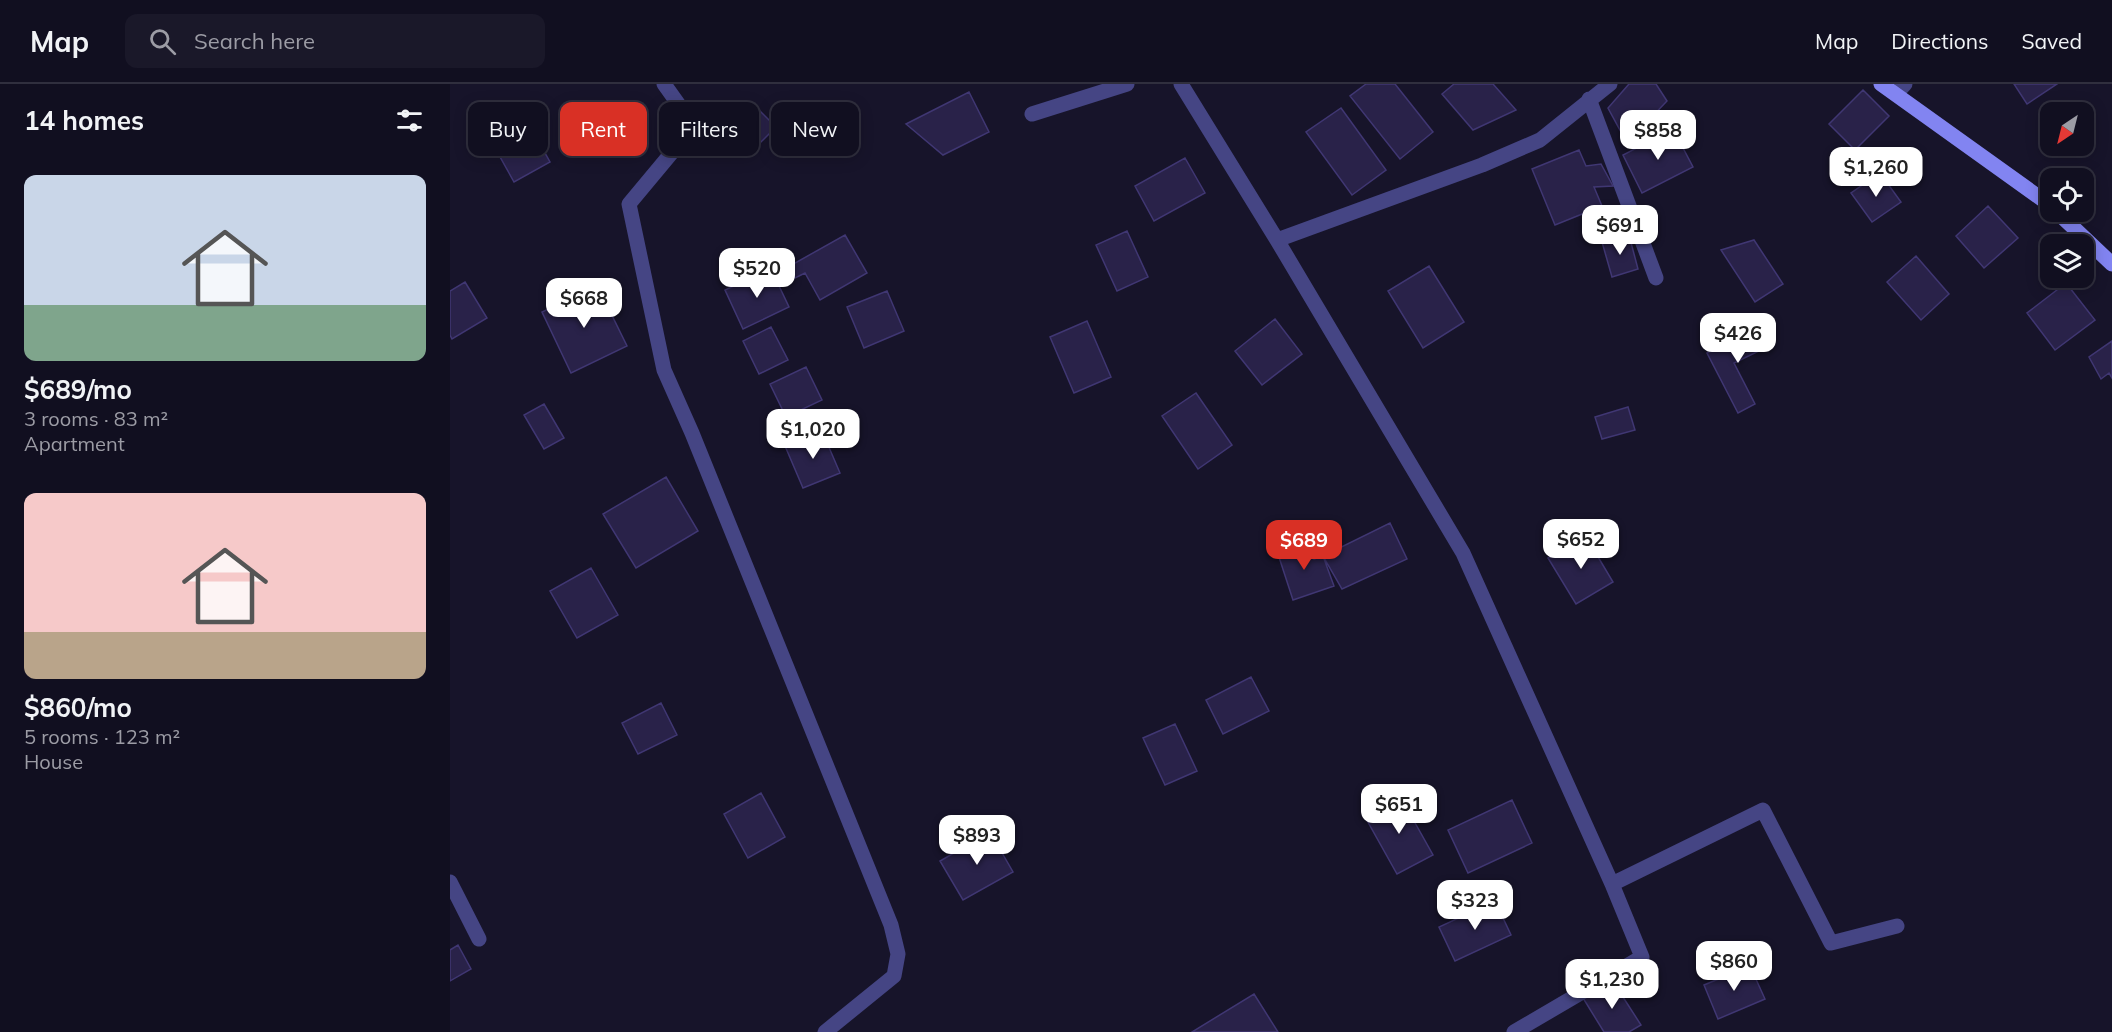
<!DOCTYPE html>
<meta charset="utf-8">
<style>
:root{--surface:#110f20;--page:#1a1829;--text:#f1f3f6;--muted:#9c9ca5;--line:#302f3e;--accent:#d93025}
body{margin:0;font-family:Mulish,sans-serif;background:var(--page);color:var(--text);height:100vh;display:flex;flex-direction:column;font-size:22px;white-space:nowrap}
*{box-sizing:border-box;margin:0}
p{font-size:20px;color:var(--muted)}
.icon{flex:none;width:33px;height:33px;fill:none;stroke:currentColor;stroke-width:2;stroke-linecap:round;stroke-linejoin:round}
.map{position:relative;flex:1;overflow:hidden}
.details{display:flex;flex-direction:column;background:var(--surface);width:450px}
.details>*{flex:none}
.top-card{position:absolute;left:18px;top:18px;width:570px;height:54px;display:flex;gap:12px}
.needle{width:39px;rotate:215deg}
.controls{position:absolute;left:1590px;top:18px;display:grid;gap:12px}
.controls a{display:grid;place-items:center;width:54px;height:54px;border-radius:12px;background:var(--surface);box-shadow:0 3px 15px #0003,0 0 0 2px var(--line);font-size:30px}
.price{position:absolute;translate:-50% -51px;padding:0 14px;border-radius:12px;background:#fff;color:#222;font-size:20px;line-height:39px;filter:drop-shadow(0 2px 3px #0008)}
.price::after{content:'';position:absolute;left:50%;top:36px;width:18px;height:14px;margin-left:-9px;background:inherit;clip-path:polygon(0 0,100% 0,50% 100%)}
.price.selected{background:var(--accent);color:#fff}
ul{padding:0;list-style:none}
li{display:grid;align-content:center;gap:12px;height:318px;padding:0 24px}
li span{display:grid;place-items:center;height:186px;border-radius:12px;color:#555}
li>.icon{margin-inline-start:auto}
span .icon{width:108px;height:108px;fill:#fffc;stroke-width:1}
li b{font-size:26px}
h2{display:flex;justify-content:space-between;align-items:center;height:72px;padding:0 24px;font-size:26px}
.chip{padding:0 21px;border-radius:12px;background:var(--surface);box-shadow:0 3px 15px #0003,0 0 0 2px var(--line);font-size:21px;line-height:54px}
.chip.selected{background:var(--accent);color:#fff}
header{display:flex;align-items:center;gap:36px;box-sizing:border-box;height:84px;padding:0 30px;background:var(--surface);border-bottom:2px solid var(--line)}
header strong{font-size:28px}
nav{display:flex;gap:33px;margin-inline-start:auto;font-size:21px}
.search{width:420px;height:54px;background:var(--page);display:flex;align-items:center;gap:15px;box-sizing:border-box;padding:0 21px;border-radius:12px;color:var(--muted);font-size:22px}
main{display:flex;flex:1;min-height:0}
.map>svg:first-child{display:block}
.building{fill:#292249;stroke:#403773;stroke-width:1.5}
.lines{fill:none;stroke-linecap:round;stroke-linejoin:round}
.street{stroke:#454584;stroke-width:15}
.secondary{stroke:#8284f1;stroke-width:15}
</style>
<header>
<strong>Map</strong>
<div class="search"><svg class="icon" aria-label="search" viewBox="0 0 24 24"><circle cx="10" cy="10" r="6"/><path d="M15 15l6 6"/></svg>Search here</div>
<nav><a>Map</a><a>Directions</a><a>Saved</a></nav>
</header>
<main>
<section class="details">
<h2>14 homes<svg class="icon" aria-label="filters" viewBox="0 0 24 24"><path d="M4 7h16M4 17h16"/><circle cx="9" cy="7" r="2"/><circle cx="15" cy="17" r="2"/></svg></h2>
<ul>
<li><span style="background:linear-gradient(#c9d6e8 70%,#7fa58c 0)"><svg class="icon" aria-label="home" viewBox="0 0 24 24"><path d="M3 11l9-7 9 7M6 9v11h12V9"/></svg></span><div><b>$689/mo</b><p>3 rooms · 83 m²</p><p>Apartment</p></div></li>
<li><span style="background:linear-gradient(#f6c9c9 75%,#b9a48a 0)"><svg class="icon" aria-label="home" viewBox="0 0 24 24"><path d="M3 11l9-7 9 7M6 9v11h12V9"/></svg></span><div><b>$860/mo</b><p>5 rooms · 123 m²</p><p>House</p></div></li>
</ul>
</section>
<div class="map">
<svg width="1662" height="948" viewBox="0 0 1662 948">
<rect width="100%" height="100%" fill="#17142a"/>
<path class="building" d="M 916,0 L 945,0 L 983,48 L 950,75 L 900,12 Z
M 1004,0 L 1043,0 L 1066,26 L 1023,46 L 992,10 Z
M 1179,0 L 1206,0 L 1217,17 L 1177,59 L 1158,24 Z
M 1564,0 L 1607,0 L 1577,20 Z
M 1413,6 L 1439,32 L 1405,66 L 1379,40 Z
M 519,8 L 539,48 L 493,71 L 456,40 Z
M 891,24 L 936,86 L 902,111 L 856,48 Z
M 309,26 L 326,43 L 307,62 L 291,44 Z
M 76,35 L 100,78 L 64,98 L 40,55 Z
M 1223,45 L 1243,83 L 1192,109 L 1173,71 Z
M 1129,66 L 1136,82 L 1151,80 L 1163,102 L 1144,103 L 1152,122 L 1105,141 L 1082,85 Z
M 735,74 L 755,109 L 704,137 L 685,102 Z
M 1430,89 L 1451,118 L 1422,138 L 1401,109 Z
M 1538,122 L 1568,154 L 1534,184 L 1506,152 Z
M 677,147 L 698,193 L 667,207 L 646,161 Z
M 395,151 L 417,189 L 370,216 L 355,189 L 345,194 L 338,183 Z
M 1179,151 L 1188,185 L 1162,193 L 1152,158 Z
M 1304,156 L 1333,200 L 1305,218 L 1271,166 Z
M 1466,172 L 1499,210 L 1471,236 L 1437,198 Z
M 979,182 L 1014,238 L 973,264 L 938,207 Z
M 321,185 L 339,223 L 293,245 L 275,206 Z
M 15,198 L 37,234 L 2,255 L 0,251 L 0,207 Z
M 1616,199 L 1645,236 L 1605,266 L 1577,229 Z
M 147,201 L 177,262 L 121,289 L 92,228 Z
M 437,207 L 454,247 L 414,264 L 397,223 Z
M 825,235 L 852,270 L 812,301 L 785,267 Z
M 637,237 L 661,293 L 624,309 L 600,253 Z
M 1314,240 L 1319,262 L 1284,279 L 1305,320 L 1288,329 L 1257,269 Z
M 321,243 L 338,276 L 309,290 L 293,257 Z
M 1662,257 L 1662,294 L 1659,289 L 1651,295 L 1639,273 Z
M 356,283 L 372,316 L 336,333 L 320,300 Z
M 746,309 L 782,361 L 748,385 L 712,332 Z
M 94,320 L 114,354 L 94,365 L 74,331 Z
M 1178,323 L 1185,346 L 1152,355 L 1145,333 Z
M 372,347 L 390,389 L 353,404 L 335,362 Z
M 216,393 L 248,447 L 186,484 L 153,430 Z
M 940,439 L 957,475 L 892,505 L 873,472 Z
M 1135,451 L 1163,498 L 1126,520 L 1098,474 Z
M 858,457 L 864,475 L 873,472 L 884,502 L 843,516 L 827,467 Z
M 141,484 L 168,531 L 127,554 L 100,507 Z
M 801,593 L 819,627 L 773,650 L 756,616 Z
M 211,619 L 227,651 L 188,670 L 172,639 Z
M 725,640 L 747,687 L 715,701 L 693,654 Z
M 311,709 L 335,753 L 298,774 L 274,730 Z
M 950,712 L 983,771 L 947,790 L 914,731 Z
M 1062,716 L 1082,759 L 1018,789 L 998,746 Z
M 540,748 L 563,788 L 513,816 L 490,777 Z
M 1045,817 L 1061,851 L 1005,877 L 989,843 Z
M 8,861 L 21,885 L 0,897 L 0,866 Z
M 1300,882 L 1315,915 L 1268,935 L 1254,901 Z
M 1162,896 L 1191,941 L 1179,948 L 1154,948 L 1133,914 Z
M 804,910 L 828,948 L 742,948 Z"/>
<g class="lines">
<path class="street" d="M 214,0 L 244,42 L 179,120 L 214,286 L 242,349 L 441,841 L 448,870 L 444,892 L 375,948
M 731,0 L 827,156 L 1013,469 L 1162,800 L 1192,873 L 1064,948
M 1446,10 L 1455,0
M 1139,15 L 1206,194
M 582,30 L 677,0
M 827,156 L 1032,81 L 1090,56 L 1160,0
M 0,798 L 29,855
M 1162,800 L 1313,726 L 1381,859 L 1447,842"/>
<path class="secondary" d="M 1431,0 L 1600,121
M 1607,128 L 1662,180"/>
</g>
</svg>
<div class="controls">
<a><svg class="needle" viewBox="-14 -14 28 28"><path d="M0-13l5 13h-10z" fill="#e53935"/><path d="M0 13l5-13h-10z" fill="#9c9ca5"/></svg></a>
<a><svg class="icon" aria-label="locate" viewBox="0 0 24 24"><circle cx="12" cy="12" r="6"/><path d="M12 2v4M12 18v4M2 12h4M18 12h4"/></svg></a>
<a><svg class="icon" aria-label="layers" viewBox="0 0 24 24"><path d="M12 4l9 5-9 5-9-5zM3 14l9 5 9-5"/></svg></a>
</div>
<b class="price" style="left:1208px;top:77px">$858</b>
<b class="price" style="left:1426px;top:114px">$1,260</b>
<b class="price" style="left:1170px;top:172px">$691</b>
<b class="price" style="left:307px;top:215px">$520</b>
<b class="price" style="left:134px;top:245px">$668</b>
<b class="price" style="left:1288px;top:280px">$426</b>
<b class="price" style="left:363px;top:376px">$1,020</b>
<b class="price" style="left:1131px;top:486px">$652</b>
<b class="price selected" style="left:854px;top:487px">$689</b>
<b class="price" style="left:949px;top:751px">$651</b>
<b class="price" style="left:527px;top:782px">$893</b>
<b class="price" style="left:1025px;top:847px">$323</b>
<b class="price" style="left:1284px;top:908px">$860</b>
<b class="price" style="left:1162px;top:926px">$1,230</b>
<div class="top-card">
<a class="chip">Buy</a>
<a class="chip selected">Rent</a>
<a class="chip">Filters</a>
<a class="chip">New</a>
</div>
</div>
</main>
